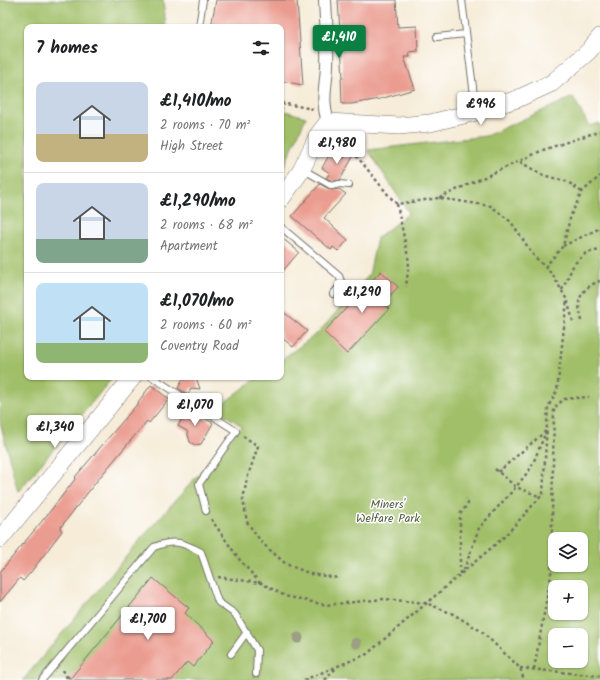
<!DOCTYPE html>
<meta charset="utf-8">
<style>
:root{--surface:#fff;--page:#f6f6f6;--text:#202124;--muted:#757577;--line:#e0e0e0;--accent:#0b8043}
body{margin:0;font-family:Kalam,sans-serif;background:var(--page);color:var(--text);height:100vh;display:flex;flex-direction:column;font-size:15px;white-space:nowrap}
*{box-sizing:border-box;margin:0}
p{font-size:13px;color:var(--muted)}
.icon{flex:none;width:22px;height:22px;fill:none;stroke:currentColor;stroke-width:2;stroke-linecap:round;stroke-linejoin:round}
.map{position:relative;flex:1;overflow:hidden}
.details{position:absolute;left:24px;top:24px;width:260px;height:356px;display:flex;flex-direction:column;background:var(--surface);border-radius:8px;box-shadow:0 1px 3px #0004}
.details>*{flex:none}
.buttons{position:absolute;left:548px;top:532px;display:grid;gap:8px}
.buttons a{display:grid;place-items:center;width:40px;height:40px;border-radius:8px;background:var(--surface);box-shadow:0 1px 3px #0004;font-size:20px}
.price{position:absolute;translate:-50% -34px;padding:0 9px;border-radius:4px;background:#fff;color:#222;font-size:13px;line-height:26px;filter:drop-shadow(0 1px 2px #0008)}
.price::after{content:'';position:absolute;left:50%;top:24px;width:12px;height:9px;margin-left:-6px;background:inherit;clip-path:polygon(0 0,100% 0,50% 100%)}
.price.active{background:var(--accent);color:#fff}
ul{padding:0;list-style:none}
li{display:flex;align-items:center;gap:12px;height:100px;padding:0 12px}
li+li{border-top:1px solid var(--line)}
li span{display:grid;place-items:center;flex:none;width:112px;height:80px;border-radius:8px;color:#555}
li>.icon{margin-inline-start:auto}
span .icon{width:48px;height:48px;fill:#fffc;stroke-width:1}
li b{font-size:17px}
h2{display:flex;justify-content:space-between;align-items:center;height:48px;padding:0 12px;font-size:17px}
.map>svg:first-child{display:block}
.green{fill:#a0bf68;stroke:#66754a;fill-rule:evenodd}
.building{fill:#eb9c90}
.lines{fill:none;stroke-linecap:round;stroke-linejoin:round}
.lane-casing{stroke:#726f68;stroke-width:8}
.street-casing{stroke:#726f68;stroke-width:14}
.secondary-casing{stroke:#726f68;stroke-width:18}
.path{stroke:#726f68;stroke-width:2.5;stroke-dasharray:3 3;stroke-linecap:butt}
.lane{stroke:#fff;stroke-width:6}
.street{stroke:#fff;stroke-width:12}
.secondary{stroke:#fff;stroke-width:17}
.tree{fill:#9d9e84}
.labels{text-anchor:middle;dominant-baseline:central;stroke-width:3;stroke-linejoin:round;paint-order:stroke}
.park-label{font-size:12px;fill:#545f40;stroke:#fff}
</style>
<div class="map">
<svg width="600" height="680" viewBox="0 0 600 680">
<rect width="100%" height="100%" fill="#fff"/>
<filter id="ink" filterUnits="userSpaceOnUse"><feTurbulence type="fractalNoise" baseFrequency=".025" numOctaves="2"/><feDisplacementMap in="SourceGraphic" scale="8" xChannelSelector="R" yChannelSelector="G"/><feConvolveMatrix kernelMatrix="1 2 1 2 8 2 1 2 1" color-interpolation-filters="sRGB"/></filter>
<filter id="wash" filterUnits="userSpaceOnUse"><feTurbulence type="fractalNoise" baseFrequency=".012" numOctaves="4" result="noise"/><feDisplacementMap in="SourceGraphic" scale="16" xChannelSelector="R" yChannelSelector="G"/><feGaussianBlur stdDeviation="0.9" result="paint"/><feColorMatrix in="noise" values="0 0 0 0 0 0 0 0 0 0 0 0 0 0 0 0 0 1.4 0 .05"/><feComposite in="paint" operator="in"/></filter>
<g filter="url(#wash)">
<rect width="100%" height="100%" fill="#f6ecd8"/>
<path class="green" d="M 0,0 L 163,0 L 166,27 L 27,27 L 27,377 L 113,377 L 18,492 L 0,422 Z
M 573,97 L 589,126 L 600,123 L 600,680 L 23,680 L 139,541 L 242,426 L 216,409 L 258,377 L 281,377 L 281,360 L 319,332 L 369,275 L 377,238 L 409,213 L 368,150 L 486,136 ZM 555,539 L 581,539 L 581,565 L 555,565 ZM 555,587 L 581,587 L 581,613 L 555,613 ZM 555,635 L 581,635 L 581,661 L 555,661 Z
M 281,110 L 306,117 L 281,173 Z"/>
<g id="blocks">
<path class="building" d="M 216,0 L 297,0 L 303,85 L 281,81 L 281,27 L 211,27 Z
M 338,0 L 396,0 L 398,27 L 417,26 L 418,51 L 409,52 L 410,57 L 404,57 L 415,89 L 380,99 L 351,104 L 342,104 L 341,78 L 343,78 Z
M 337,149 L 344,158 L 352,150 L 355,153 L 340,180 L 333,181 L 326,178 L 330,173 L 322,168 L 328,157 Z
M 320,184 L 331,190 L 339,189 L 346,194 L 324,218 L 348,240 L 338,251 L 333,247 L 331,250 L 292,216 Z
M 281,237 L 299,252 L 281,273 Z
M 381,271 L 398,287 L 383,303 L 389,309 L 347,354 L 324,332 Z
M 281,310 L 307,331 L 293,347 L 281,337 Z
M 184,377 L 196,377 L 200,389 L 191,388 L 188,395 L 178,388 Z
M 151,385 L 169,399 L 149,423 L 147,421 L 100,477 L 60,528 L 62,531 L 31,572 L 23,581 L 20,578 L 0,602 L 0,572 L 51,510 L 76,478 L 75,477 L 139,402 L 138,402 Z
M 174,396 L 184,403 L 179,411 L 169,406 Z
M 188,408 L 213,423 L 201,444 L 195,445 L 190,442 L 187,431 L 178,426 Z
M 153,578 L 189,608 L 185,613 L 214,641 L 193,667 L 187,662 L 172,680 L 69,680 Z"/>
</g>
</g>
<g filter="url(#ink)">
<use href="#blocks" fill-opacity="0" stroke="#726f68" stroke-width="1"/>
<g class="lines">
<defs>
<path id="lane" d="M 462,0 L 476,111
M 199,27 L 203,0
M 437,37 L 466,34
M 304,170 L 332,186 L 339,184 L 349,185
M 281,227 L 339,276 L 342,284 L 333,294
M 152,377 L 236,431 L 199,484 L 206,511
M 231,654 L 247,632
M 42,680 L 154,547 C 174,539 182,542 201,552 L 218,602 L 235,614 L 257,650 L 256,674"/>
<path id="street" d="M 325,0 C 326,22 328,44 327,66 C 326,87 321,100 328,122"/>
<path id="secondary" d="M 281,199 L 301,171 L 318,135 L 328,122 L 399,126 L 430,123 L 476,112 L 517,99 L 552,83 L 589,51 L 600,37
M 0,539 L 133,377"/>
</defs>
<use href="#lane" class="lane-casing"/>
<use href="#street" class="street-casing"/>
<use href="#secondary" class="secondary-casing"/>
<path class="path" d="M 281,103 L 313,109
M 281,111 L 284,104
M 341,137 L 390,197 L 397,204 L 439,198 L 491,206 L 511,222 L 534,256 L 553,275 L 567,300 L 574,324
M 520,162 L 543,175 L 568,182 L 582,192
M 439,198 L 543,150 L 600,131
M 397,204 L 409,262 L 406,287
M 563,246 L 600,228
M 545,267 L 563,246 L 571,215 L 582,192 L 600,176
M 562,290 L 574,264 L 586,253 L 600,250
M 582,321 C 581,315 579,310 579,304 C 579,293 590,284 600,281
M 243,436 L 258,446 L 247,479 L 243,499 L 247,522 L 262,543 L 286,564 L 311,574 L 338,578
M 495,469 L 516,487 L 541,497
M 498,472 L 547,430
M 211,519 L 239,559 L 260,583
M 464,570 L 479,528 L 516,487 L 531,468 L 546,432
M 460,574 L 460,514 L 468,504 L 466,499
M 218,577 L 261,583 L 285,596 L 326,605 L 384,599 L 426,603 L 453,614 L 481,631 L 520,668 L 524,680
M 520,668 L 600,676
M 534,669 L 551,575 L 554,408 L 564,399 L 589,397
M 63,670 L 68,680
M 67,676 L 72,680
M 304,680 L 367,654 L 504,537 L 543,494 L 548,407 L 557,391 L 567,300
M 325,680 L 337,667"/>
<use href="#lane" class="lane"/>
<use href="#street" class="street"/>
<use href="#secondary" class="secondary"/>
</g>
<g class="tree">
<circle cx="298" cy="638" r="5.5"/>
<circle cx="356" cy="643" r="5.5"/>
</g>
</g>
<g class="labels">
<g class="park-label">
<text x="388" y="504">Miners'<tspan x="388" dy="14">Welfare Park</tspan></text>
</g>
</g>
</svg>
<div class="buttons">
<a><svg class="icon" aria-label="layers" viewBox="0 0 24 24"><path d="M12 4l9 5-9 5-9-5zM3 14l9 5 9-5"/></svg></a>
<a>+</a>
<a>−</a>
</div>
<b class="price active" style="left:339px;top:59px">£1,410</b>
<b class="price" style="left:481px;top:126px">£996</b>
<b class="price" style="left:337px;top:165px">£1,980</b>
<b class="price" style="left:362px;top:314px">£1,290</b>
<b class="price" style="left:195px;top:427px">£1,070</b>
<b class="price" style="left:55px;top:449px">£1,340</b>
<b class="price" style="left:148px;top:641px">£1,700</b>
<section class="details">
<h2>7 homes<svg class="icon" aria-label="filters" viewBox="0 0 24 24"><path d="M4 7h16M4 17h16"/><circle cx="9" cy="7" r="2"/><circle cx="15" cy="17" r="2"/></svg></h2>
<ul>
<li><span style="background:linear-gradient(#c9d6e8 65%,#c2b280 0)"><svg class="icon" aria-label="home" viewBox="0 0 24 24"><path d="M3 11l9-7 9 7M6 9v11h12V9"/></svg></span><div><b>£1,410/mo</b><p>2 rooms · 70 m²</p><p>High Street</p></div></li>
<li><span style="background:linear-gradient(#c9d6e8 70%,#7fa58c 0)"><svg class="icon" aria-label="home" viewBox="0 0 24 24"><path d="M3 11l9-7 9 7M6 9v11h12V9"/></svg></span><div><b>£1,290/mo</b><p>2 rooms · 68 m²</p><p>Apartment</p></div></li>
<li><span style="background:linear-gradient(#bfe0f5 75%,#8fb573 0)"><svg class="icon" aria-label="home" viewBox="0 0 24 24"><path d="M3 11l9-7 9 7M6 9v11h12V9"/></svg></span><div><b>£1,070/mo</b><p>2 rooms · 60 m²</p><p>Coventry Road</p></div></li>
</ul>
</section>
</div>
